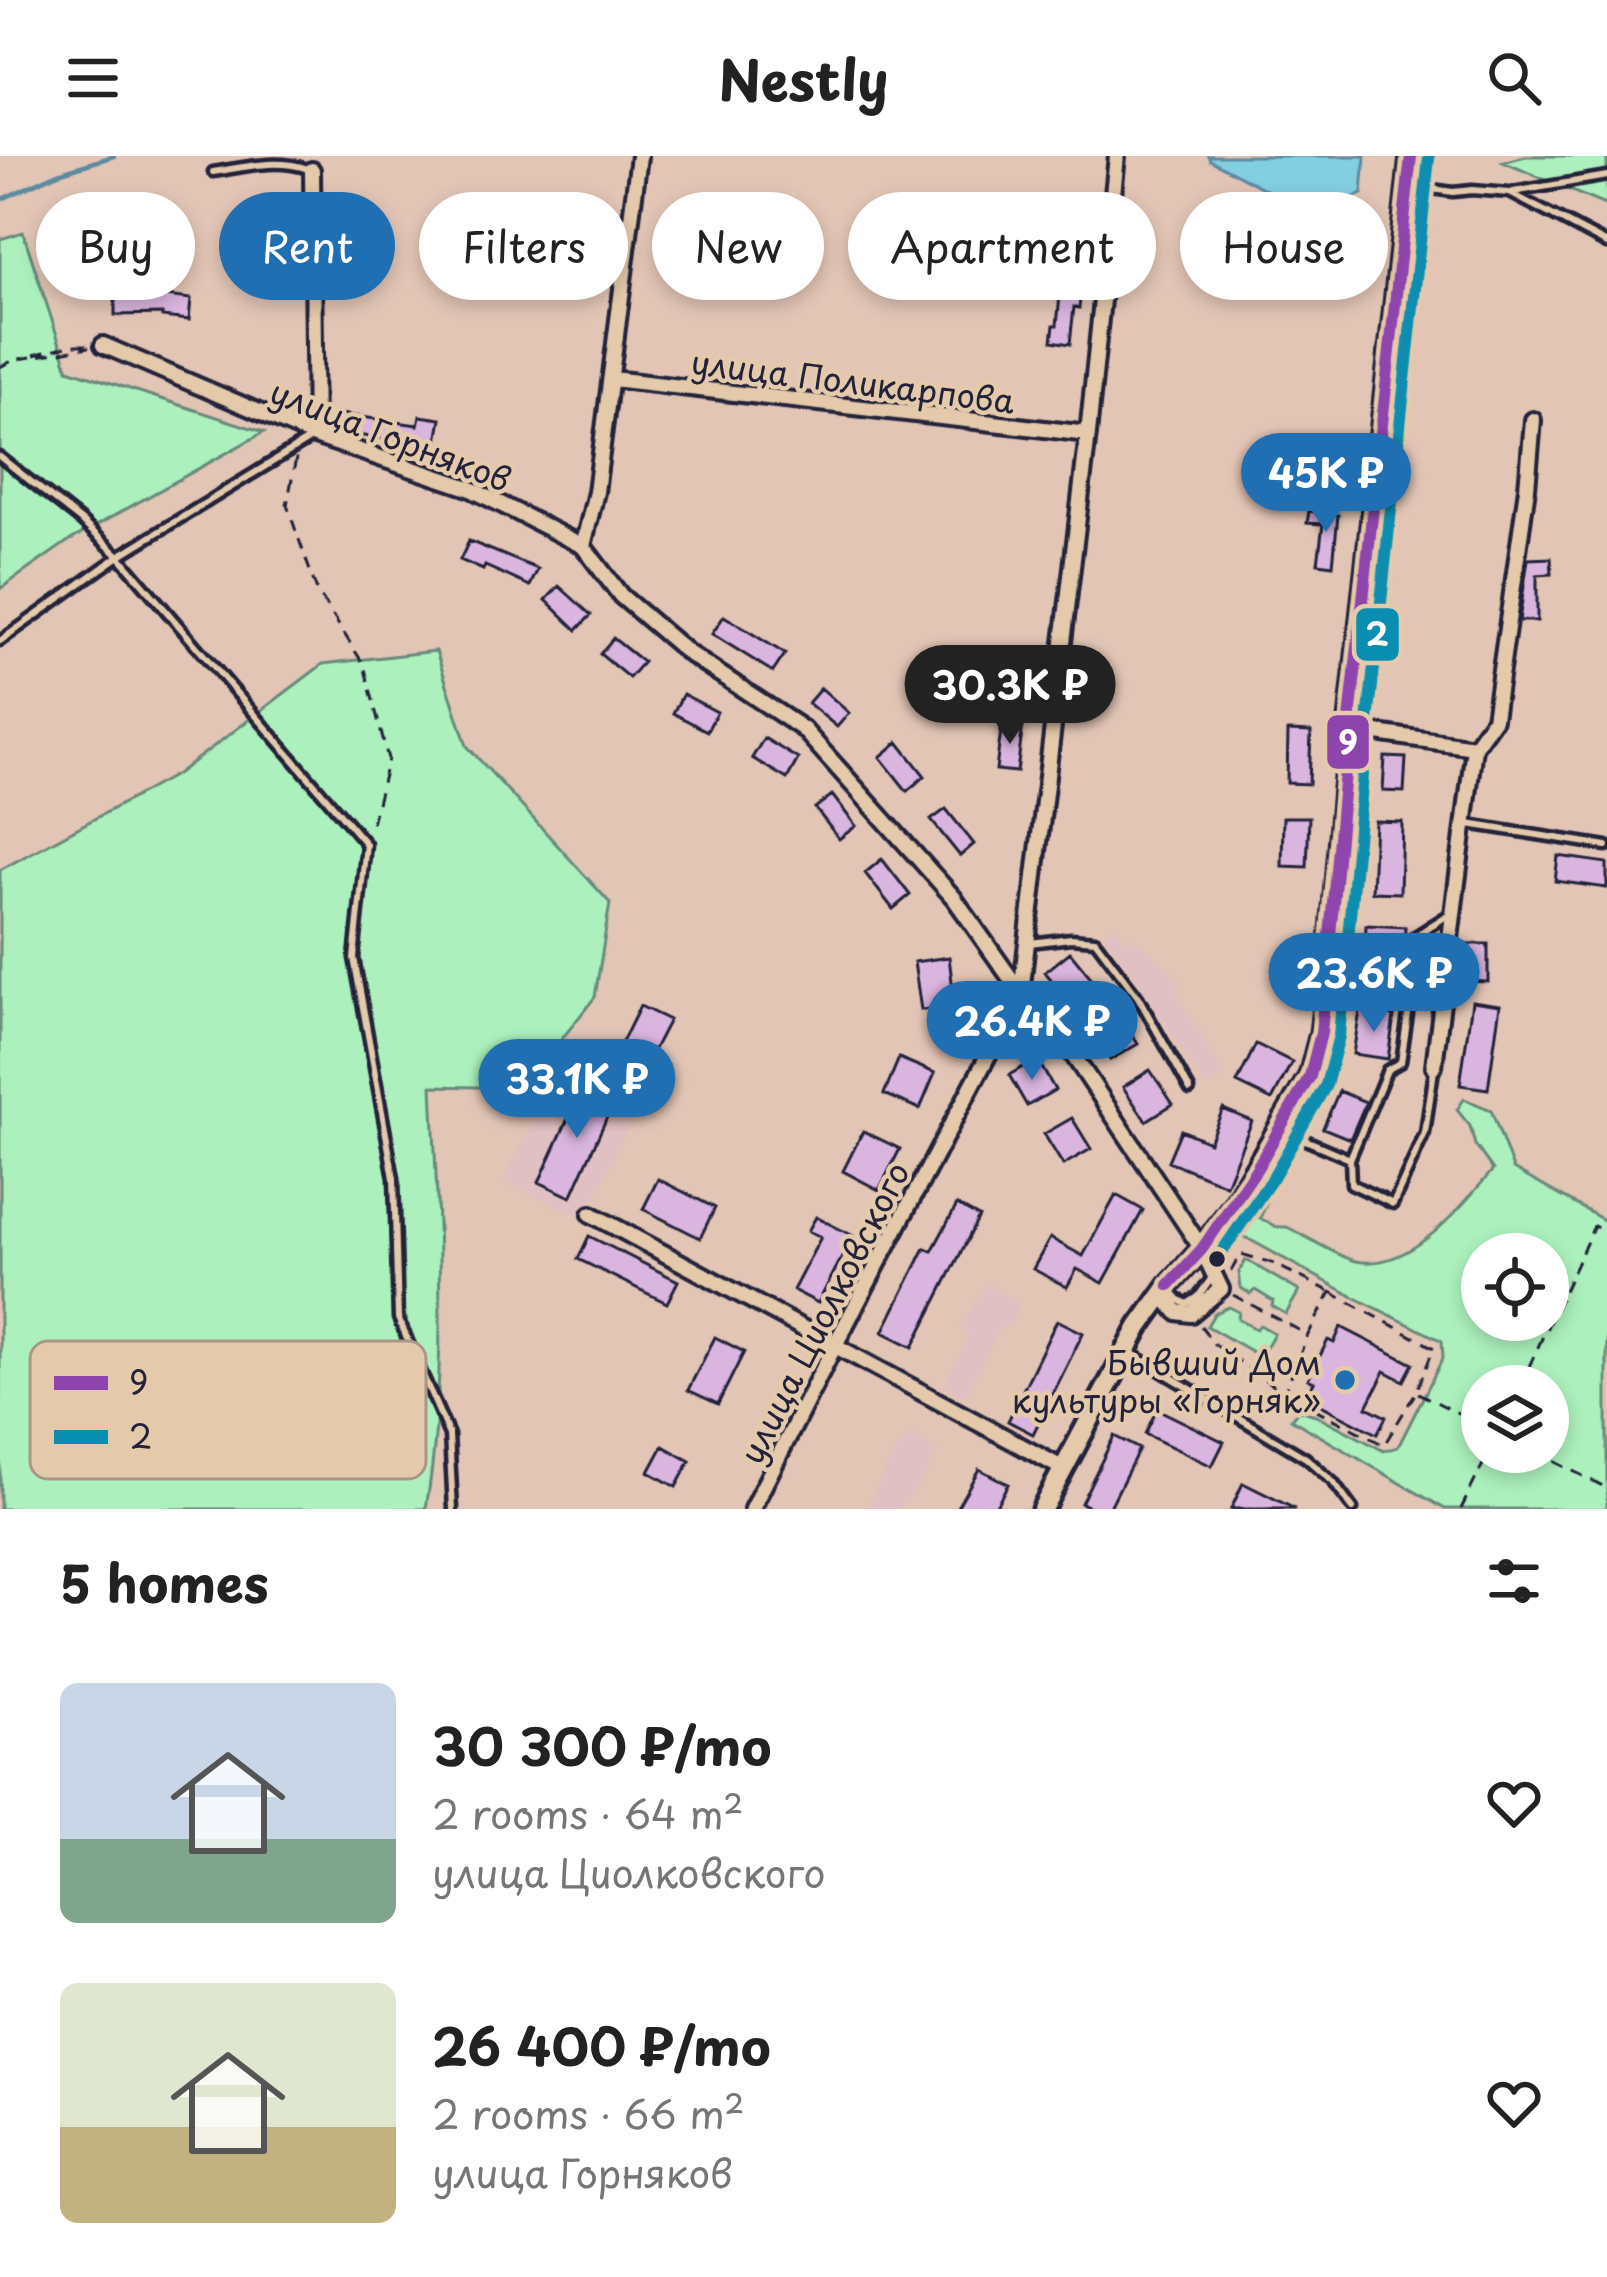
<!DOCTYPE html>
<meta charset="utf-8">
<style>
:root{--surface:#fff;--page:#f2f2f2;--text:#222;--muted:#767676;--accent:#1f6fb2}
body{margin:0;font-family:"Playpen Sans",sans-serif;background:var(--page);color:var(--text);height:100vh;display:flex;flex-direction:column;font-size:45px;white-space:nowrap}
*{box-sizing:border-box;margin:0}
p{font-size:39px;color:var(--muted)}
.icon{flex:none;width:66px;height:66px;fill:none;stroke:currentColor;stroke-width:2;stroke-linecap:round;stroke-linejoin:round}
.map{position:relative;height:1353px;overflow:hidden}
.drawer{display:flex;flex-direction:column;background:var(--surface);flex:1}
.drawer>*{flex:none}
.banner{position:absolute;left:36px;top:36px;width:1536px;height:108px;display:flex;gap:24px}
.fabs{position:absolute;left:1461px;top:1077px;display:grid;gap:24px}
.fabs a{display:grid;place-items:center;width:108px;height:108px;border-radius:50%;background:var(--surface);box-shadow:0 6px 18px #0003;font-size:60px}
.price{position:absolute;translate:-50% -102px;padding:0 27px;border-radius:42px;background:var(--accent);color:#fff;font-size:39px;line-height:78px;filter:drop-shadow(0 3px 6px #0008)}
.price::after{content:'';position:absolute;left:50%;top:72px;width:36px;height:27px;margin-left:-18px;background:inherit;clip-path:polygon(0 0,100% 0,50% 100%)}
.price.on{background:#222;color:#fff}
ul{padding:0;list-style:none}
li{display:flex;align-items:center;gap:36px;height:300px;padding:0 60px}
li span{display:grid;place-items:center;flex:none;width:336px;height:240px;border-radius:18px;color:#555}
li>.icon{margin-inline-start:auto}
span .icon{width:144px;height:144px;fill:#fffc;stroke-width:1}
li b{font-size:51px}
h2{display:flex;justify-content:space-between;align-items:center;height:144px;padding:0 60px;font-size:51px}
.tag{padding:0 42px;border-radius:54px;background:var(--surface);box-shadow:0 6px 18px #0003;font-size:42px;line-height:108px}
.tag.on{background:var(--accent);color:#fff}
header{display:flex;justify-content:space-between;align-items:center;height:156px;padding:0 60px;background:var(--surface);font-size:54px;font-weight:700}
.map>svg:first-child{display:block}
.built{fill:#e0c0c2}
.green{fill:#acf1bd;stroke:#678a7c;stroke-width:3;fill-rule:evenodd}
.water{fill:#82cfe1;stroke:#5c8a9f;stroke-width:3}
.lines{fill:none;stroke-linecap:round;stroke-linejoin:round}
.stream{stroke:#5c8a9f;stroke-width:4.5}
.building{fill:#dab5df;stroke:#22223b;stroke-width:3}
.lane-casing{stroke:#22223b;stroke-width:15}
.street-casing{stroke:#22223b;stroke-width:22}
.secondary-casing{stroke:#22223b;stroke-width:27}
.path{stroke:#22223b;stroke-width:3;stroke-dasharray:12 9;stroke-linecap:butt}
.lane{stroke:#e4c9ab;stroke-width:6}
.street{stroke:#e4c9ab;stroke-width:14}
.secondary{stroke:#e4c9ab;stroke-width:18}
.bus-1-casing{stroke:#e4c9ab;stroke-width:21}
.bus-2-casing{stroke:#e4c9ab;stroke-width:21}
.bus-1{stroke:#8e44ad;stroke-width:12}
.bus-2{stroke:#078eb1;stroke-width:12}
.bus-dot{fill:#22223b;stroke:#e4c9ab;stroke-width:4.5}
.poi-dot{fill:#1f6fb2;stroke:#e4c9ab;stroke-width:4.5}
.labels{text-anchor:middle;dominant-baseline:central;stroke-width:9;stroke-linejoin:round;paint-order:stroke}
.street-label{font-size:33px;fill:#22223b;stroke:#e4c9ab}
.poi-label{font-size:33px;fill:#22223b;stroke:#e4c9ab;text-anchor:end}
.key{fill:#e4c9ab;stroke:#aa9789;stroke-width:3}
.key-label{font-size:33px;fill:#22223b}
.line-badge{stroke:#e4c9ab;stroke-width:4.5}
.badge-label{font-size:33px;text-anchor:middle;font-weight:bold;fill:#fff}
</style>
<header><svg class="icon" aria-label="menu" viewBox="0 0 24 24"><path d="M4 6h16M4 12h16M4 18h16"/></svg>Nestly<svg class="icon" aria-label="search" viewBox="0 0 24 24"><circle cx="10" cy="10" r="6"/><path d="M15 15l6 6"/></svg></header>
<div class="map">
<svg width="1607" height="1353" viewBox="0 0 1607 1353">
<rect width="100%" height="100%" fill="#e2c5b5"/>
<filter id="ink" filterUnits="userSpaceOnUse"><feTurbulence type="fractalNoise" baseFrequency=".00833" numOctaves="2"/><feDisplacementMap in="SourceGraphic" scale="24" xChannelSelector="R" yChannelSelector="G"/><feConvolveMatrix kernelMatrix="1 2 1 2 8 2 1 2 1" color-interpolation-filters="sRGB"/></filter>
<g filter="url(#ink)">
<path class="built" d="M 1114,770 L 1128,785 L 1135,782 L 1181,825 L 1176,836 L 1225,919 L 1206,931 L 1130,814 L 1103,780 Z
M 563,904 L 642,942 L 585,1064 L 504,1025 Z
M 986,1129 L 1020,1147 L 1010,1171 L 1001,1171 L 965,1241 L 945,1229 L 969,1179 L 960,1171 Z
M 910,1278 L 937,1294 L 921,1327 L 900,1353 L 867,1353 L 892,1300 Z"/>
<path class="green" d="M 1525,0 L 1607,0 L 1607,50 L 1503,6 Z
M 23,76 L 68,213 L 264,276 L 67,386 L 0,433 L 0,83 Z
M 436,495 L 467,590 L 610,747 L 595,841 L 523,932 L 432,930 C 438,1071 449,1213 426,1353 L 0,1353 L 0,714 L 177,618 L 323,508 Z
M 1464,943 L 1491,954 L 1513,1013 L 1607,1066 L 1607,1353 L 1445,1353 L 1291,1263 L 1298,1254 L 1316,1259 L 1384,1295 L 1398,1291 L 1443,1202 L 1442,1185 L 1354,1141 L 1243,1080 L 1244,1060 L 1277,998 L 1289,997 L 1260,1062 L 1275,1071 L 1287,1071 C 1304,1079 1338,1101 1356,1105 C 1411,1116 1461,1050 1493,1014 L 1475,989 L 1470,970 L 1457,954 ZM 1482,1098 L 1548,1098 L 1548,1164 L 1482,1164 ZM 1482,1230 L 1548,1230 L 1548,1296 L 1482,1296 Z
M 1246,1104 L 1299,1135 L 1286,1158 L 1272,1150 L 1273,1145 L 1255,1134 L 1250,1138 L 1241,1132 L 1239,1116 Z
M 1229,1151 L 1239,1156 L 1238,1163 L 1256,1173 L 1260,1169 L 1274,1177 L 1261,1201 L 1207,1170 L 1214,1158 Z"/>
<path class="water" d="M 1208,0 L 1365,0 L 1362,38 L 1312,58 L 1210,4 Z"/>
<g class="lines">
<path class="stream" d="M 0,44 L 58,17 L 114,0"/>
</g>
<path class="building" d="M 1062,120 L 1082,123 L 1079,152 L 1074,151 L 1070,188 L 1052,185 L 1054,169 L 1057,169 Z
M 115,137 L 142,137 L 191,143 L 189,164 L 162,161 L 162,158 L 115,159 Z
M 340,258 L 418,269 L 420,260 L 441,263 L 436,291 L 337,276 Z
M 1309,355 L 1338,359 L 1333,409 L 1318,407 L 1323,368 L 1307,367 Z
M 469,385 L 538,413 L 530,430 L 485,410 L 483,414 L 460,404 Z
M 1551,402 L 1552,418 L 1537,419 L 1537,465 L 1519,465 L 1528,403 Z
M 559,430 L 591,459 L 577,474 L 546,444 Z
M 724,460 L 785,498 L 773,516 L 712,478 Z
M 613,482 L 643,506 L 629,522 L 600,498 Z
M 821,532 L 849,557 L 837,571 L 808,547 Z
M 683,538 L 717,556 L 707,575 L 673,557 Z
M 1002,566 L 1023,568 L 1017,616 L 996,614 Z
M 1288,575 L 1311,576 L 1309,628 L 1287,627 Z
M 764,582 L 798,603 L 787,623 L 752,602 Z
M 898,586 L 925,620 L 907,635 L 880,601 Z
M 1385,601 L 1406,602 L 1404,636 L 1383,635 Z
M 832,639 L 856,670 L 839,683 L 815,652 Z
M 946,653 L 974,688 L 960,700 L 931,664 Z
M 1283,661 L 1309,661 L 1307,711 L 1282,710 Z
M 1375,665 L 1402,666 L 1400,737 L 1372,736 Z
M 1558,700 L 1607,707 L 1607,732 L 1555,725 Z
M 882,703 L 910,739 L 893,753 L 865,717 Z
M 1366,769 L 1405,771 L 1403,816 L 1364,814 Z
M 1461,788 L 1488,788 L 1488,826 L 1461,825 Z
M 1070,796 L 1093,824 L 1068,844 L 1045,816 Z
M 949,801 L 955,850 L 921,854 L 914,806 Z
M 1472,845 L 1500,849 L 1488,933 L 1460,929 Z
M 640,850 L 669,864 L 643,914 L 615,900 Z
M 1114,850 L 1138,888 L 1110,904 L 1087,866 Z
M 1360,855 L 1394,860 L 1388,903 L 1353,898 Z
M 1256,888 L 1292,906 L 1272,944 L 1237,927 Z
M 899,902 L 935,917 L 920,953 L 884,938 Z
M 1037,903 L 1055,934 L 1027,950 L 1009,919 Z
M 1150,914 L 1173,948 L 1146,965 L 1123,931 Z
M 583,930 L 615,943 L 571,1041 L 539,1026 Z
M 1339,935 L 1366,946 L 1350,983 L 1323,972 Z
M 1223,953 L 1252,965 L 1226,1029 L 1168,1005 L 1181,974 L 1209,986 Z
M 1072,962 L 1091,993 L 1063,1009 L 1044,978 Z
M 863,975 L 900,993 L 879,1034 L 843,1015 Z
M 658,1023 L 715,1052 L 700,1082 L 643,1053 Z
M 1116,1039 L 1143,1054 L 1103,1127 L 1077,1113 L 1067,1131 L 1033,1113 L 1050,1082 L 1083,1100 Z
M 957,1049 L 979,1061 L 913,1191 L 883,1176 L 925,1092 L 932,1095 Z
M 816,1061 L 853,1080 L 818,1147 L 793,1134 L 821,1081 L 808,1075 Z
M 589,1080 L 678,1125 L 667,1147 L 578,1103 Z
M 1057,1164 L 1083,1177 L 1033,1278 L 1008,1265 Z
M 1341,1171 L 1413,1208 L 1404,1225 L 1385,1215 L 1367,1251 L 1386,1261 L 1377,1278 L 1306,1241 L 1314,1226 L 1308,1223 L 1328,1184 L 1334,1187 Z
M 715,1181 L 744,1196 L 718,1248 L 688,1234 Z
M 1157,1253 L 1224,1286 L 1212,1310 L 1145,1278 Z
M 1114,1280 L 1139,1293 L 1109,1353 L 1093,1353 L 1081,1347 Z
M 663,1290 L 690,1305 L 676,1331 L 649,1316 Z
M 979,1313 L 1008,1328 L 994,1353 L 956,1353 Z
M 1243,1327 L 1295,1353 L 1231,1353 Z"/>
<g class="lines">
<defs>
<path id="lane" d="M 213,16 C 245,11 277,2 308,13
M 1411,30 L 1453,36 L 1472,34 L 1510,37 L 1607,88
M 1513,36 L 1607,20
M 0,301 L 81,365 L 119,400 L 366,688 L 354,802 L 394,1022 L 398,1162 L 449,1279 L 453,1353
M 0,485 L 119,400 L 313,281
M 1468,668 L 1607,690
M 1030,787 L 1071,782 L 1095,784 L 1138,841 L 1190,934
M 1282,974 L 1350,1003 L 1351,1028 L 1393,1048 L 1425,977 L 1434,914
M 1350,1003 L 1387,914 L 1401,906 L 1409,852 L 1415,780 L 1448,759
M 1174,1137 L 1176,1142 L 1187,1148 L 1198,1141 L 1211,1123
M 1129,1196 L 1306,1302 L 1333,1326 L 1353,1353"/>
<path id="street" d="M 312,14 L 315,280
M 103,189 L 315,280 L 469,332 L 583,390 L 621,440 L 688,497 L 803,573 L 954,742 L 1021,837 L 1073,899 L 1202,1093 L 1221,1133 L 1191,1158 L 1177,1156 L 1168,1145 L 1169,1129
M 612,223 L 1088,278
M 583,390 L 596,336 L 639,0
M 1349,573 L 1474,591
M 1434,910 L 1474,591 L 1494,563 L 1527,332 L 1533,264
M 591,1058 L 1062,1312
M 752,1353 L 835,1189 L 1021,837 L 1088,278 L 1117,0"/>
<path id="secondary" d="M 1042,1353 L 1139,1171 L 1169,1129 L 1202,1093 L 1235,1047 L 1310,920 L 1321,877 L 1330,798 L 1349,573 L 1411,0"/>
</defs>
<use href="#lane" class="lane-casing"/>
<use href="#street" class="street-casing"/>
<use href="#secondary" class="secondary-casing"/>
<path class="path" d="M 34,199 L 70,189 L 89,189
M 0,211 L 14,204 L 89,191
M 296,302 L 287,349 L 317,435 L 364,509 L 388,603 L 370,675
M 1231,1115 L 1241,1098 L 1272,1107 L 1329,1135
M 1331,1136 L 1434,1192 L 1416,1236 L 1384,1289 L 1284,1237 L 1308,1179 Z
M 1233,1139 L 1308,1179
M 1201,1170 L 1214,1188 L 1281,1235
M 1520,1230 L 1594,1070 L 1607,1077
M 1418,1237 L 1482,1269
M 1535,1296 L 1607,1332
M 1461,1353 L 1489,1296"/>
<use href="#lane" class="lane"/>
<use href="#street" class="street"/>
<use href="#secondary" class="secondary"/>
<defs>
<path id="bus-1" d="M 1169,1129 L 1202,1093 L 1257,1012 L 1310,920 L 1321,877 L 1349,573 L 1411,0"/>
<path id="bus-2" d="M 1217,1103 L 1273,1021 L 1326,929 L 1339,880 L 1367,575 L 1429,2"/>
</defs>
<use href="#bus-1" class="bus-1-casing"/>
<use href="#bus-2" class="bus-2-casing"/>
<use href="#bus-1" class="bus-1"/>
<use href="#bus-2" class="bus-2"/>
</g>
</g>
<circle class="bus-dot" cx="1217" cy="1103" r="10"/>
<circle class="poi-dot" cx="1345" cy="1224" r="12"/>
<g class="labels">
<g class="street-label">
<text transform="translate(853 224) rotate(7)">улица Поликарпова</text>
<text transform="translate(391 278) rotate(21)">улица Горняков</text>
<text transform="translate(823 1156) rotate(-63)">улица Циолковского</text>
</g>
<g class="poi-label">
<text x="1321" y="1205">Бывший Дом<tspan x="1321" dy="38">культуры «Горняк»</tspan></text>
</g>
</g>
<rect x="30" y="1185" width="396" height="138" rx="18" class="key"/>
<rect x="54" y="1220" width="54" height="14" fill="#8e44ad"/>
<rect x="54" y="1274" width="54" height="14" fill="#078eb1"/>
<g class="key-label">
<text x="129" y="1239">9</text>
<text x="129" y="1293">2</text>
</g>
<g class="line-badge">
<rect x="1354" y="450" width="47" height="57" rx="12" fill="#078eb1"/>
<rect x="1325" y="557" width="46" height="58" rx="12" fill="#8e44ad"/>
</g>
<g class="badge-label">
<text x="1377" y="490">2</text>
<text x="1348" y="598">9</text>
</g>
</svg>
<div class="fabs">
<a><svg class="icon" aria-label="locate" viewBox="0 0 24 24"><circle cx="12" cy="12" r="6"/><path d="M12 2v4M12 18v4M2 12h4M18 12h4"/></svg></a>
<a><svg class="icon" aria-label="layers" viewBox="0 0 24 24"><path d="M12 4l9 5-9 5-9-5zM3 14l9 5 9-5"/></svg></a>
</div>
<b class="price" style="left:1326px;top:379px">45K ₽</b>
<b class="price on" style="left:1010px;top:591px">30.3K ₽</b>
<b class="price" style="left:1374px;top:879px">23.6K ₽</b>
<b class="price" style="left:1032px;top:927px">26.4K ₽</b>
<b class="price" style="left:577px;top:985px">33.1K ₽</b>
<div class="banner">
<a class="tag">Buy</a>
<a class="tag on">Rent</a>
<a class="tag">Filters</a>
<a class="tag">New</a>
<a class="tag">Apartment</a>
<a class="tag">House</a>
</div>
</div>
<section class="drawer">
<h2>5 homes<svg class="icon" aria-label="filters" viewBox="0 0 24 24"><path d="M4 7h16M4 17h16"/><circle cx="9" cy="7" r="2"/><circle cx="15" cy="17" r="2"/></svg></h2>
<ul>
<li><span style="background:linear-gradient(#c9d6e8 65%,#7fa58c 0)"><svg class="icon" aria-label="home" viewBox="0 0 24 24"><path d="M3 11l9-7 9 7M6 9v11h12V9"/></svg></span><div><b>30 300 ₽/mo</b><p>2 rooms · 64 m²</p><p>улица Циолковского</p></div><svg class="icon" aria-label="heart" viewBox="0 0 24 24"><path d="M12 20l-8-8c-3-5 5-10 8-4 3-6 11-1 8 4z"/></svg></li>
<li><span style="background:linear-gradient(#dfe7d0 60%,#c2b280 0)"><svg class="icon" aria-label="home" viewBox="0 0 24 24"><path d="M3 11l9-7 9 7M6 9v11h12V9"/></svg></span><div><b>26 400 ₽/mo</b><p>2 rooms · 66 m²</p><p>улица Горняков</p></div><svg class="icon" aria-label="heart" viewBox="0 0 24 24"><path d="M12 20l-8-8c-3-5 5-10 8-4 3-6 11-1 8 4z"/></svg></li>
</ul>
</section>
